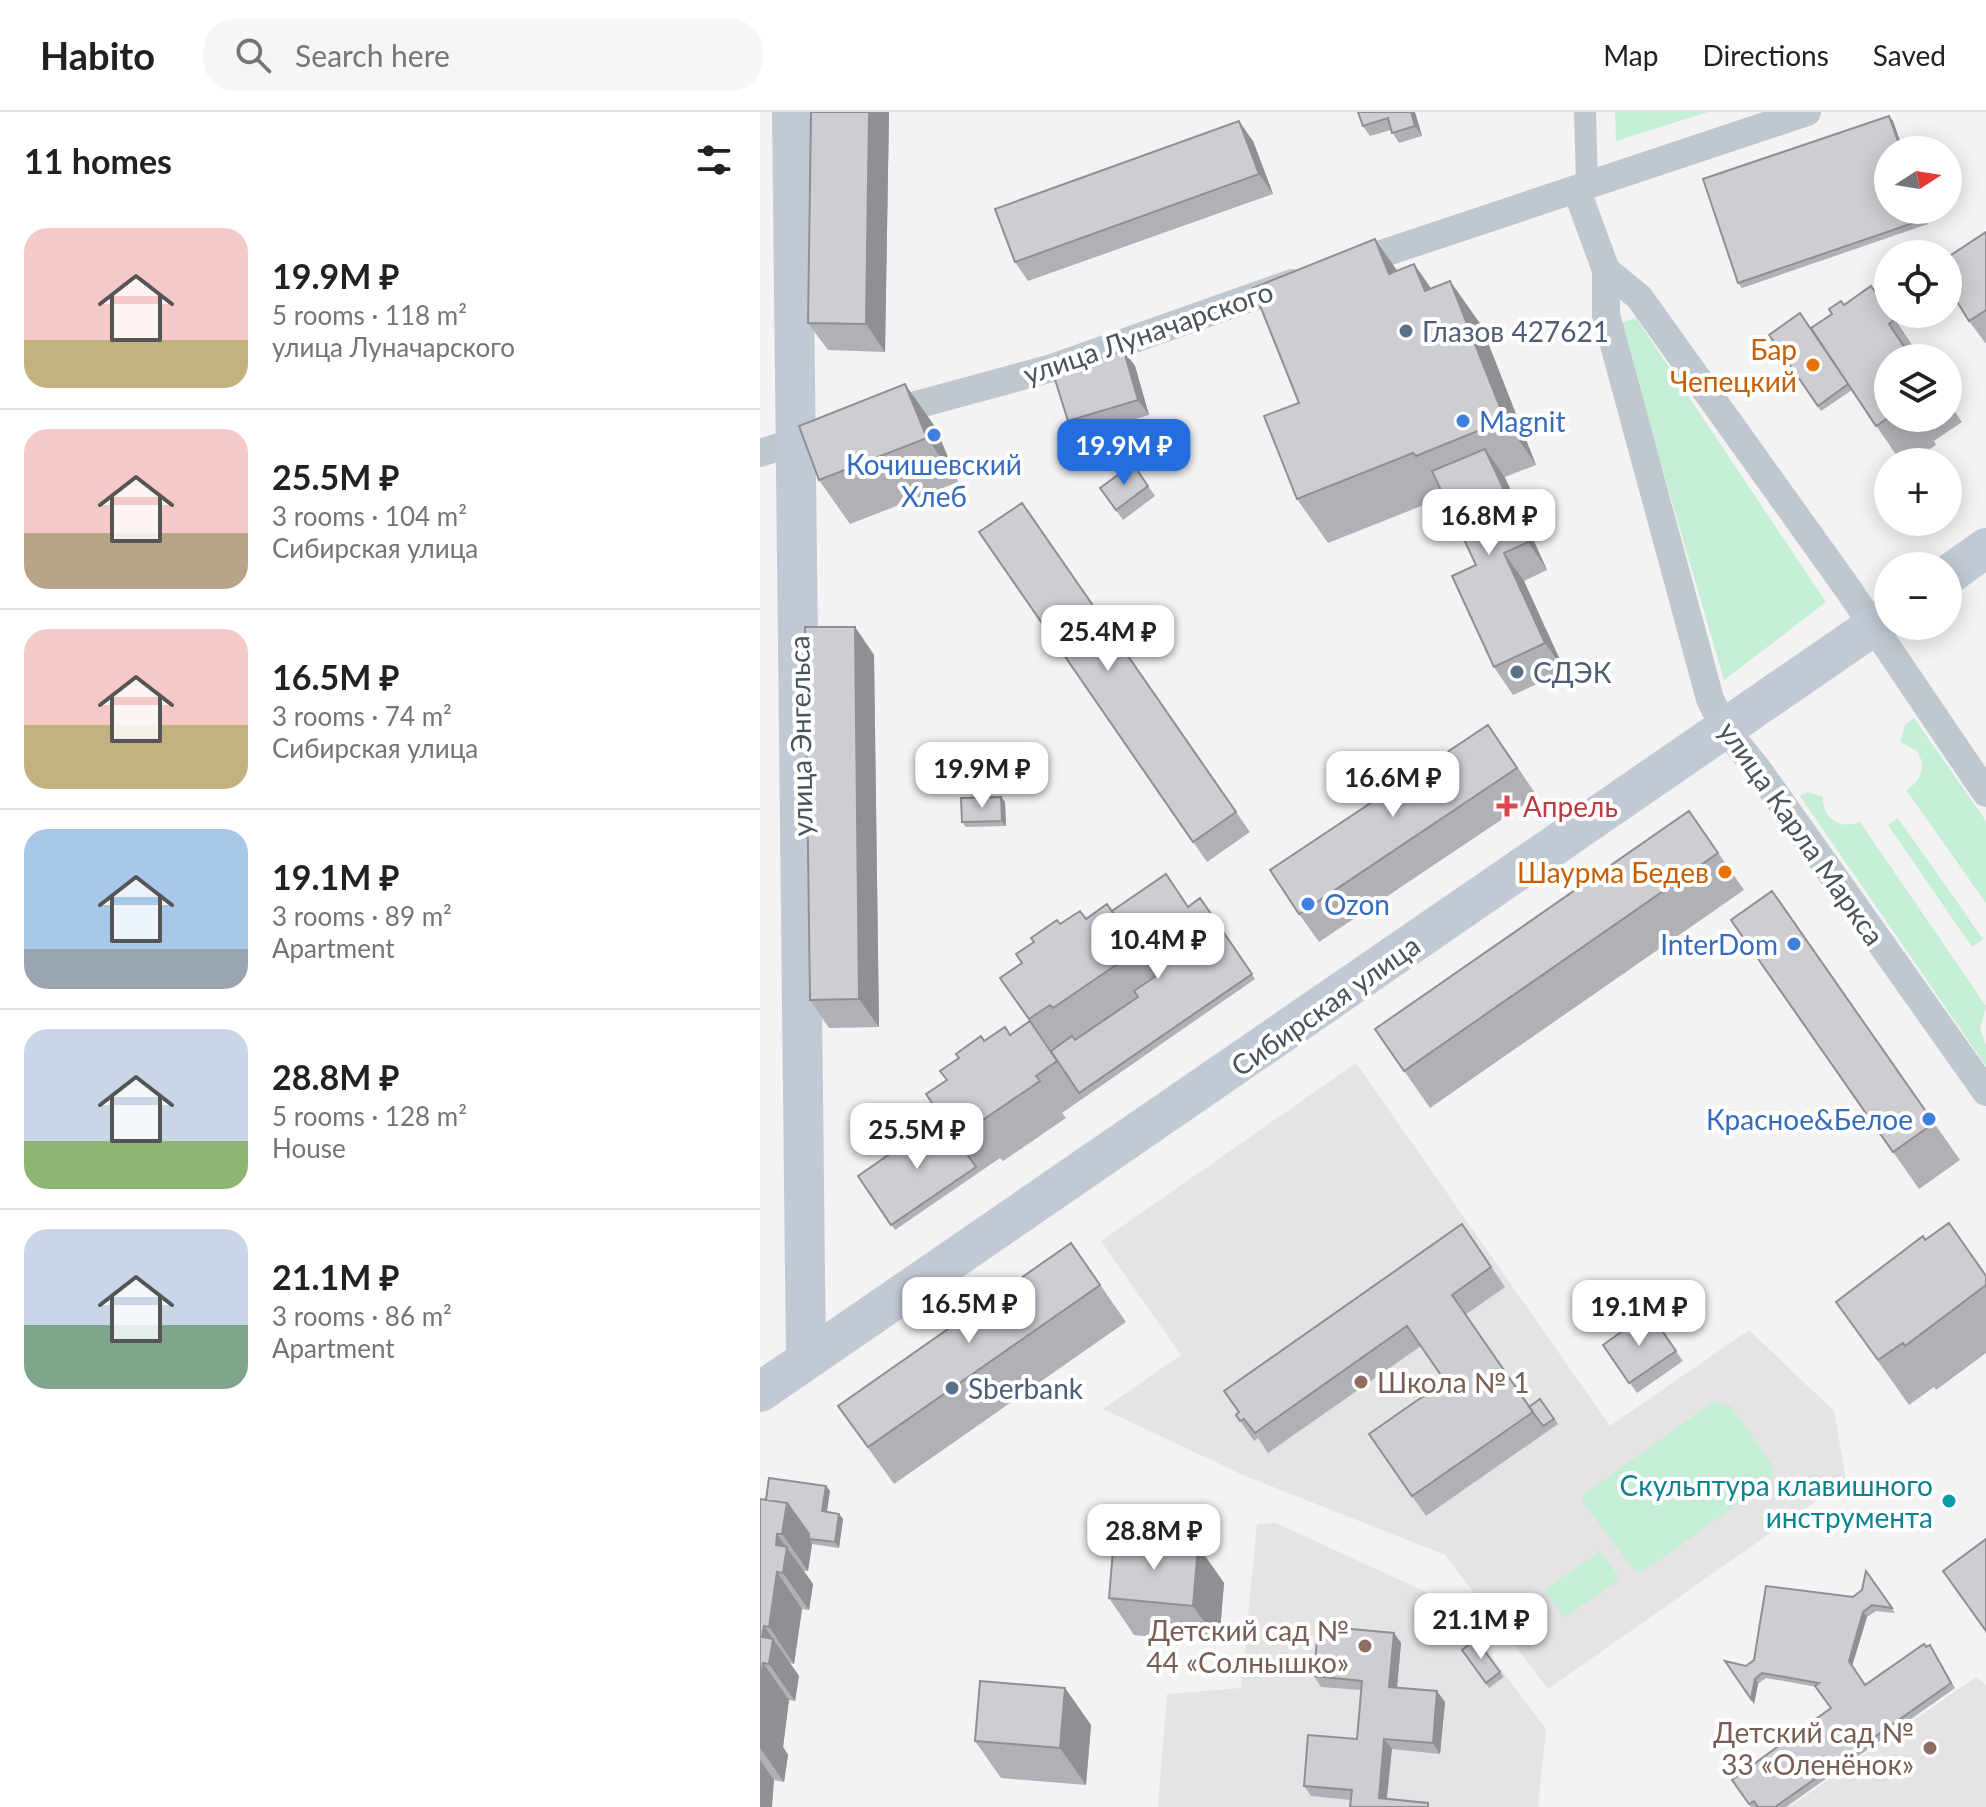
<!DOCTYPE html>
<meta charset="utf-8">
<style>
:root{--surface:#fff;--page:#f6f6f6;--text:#202124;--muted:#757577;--line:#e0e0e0;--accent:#236edc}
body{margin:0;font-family:Lato,sans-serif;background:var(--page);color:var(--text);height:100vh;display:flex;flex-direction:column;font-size:30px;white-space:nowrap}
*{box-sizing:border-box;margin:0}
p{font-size:26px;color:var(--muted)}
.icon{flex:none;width:44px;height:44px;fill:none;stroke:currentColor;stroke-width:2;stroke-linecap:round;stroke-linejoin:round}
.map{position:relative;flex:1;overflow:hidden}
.sheet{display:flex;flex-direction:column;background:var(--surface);width:760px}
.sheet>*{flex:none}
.needle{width:52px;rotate:78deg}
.tools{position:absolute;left:1114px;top:24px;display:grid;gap:16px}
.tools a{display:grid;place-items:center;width:88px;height:88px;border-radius:50%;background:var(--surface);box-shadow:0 4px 20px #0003;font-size:40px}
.price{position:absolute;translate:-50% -68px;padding:0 18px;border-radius:16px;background:#fff;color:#222;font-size:26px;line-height:52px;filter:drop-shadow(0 2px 4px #0008)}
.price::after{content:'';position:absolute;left:50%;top:48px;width:24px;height:18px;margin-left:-12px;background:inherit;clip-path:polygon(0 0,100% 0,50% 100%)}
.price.selected{background:var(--accent);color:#fff}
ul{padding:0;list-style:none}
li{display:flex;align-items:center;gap:24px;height:200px;padding:0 24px}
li+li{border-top:2px solid var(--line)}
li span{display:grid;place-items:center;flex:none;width:224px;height:160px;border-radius:24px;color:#555}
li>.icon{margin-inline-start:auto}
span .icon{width:96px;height:96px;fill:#fffc;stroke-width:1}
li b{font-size:34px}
h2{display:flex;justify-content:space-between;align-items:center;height:96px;padding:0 24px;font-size:34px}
header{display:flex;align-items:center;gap:48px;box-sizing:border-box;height:112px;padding:0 40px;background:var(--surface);border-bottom:2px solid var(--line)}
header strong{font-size:38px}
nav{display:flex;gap:44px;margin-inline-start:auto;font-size:28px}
.search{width:560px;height:72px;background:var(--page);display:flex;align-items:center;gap:20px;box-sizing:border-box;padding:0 28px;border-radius:32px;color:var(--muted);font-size:30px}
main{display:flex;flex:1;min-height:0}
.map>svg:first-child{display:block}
.education{fill:#e5e3e3}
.green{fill:#c4eed5}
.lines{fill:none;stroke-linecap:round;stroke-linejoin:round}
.pedestrian{stroke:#c0c8cf;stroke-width:22}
.minor{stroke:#c0c8cf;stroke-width:28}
.secondary{stroke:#c1c9d4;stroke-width:40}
.wall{fill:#afb1b6}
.shaded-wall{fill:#8f9094}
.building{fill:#ccced4;stroke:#8f9094;stroke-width:2}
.service-dot{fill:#5c6f8a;stroke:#fff;stroke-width:3}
.food-dot{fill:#e8710a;stroke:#fff;stroke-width:3}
.shop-dot{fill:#3f7fe0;stroke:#fff;stroke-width:3}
.health-dot{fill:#e0444e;stroke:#fff;stroke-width:3}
.education-dot{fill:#8d6e63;stroke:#fff;stroke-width:3}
.culture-dot{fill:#0f9aa8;stroke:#fff;stroke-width:3}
.labels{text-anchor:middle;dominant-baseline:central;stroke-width:8;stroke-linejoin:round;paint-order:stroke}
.service-label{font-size:28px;fill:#4e5e75;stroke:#fff;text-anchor:start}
.street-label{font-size:28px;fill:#4a545e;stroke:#fff}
.food-label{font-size:28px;fill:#c56008;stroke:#fff;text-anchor:end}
.shop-label{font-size:28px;fill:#366cbe;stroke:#fff;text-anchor:start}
.health-label{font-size:28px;fill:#be3a42;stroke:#fff;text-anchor:start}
.education-label{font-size:28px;fill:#785e54;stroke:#fff;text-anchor:end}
.culture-label{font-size:28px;fill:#0d838f;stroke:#fff;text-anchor:end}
</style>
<header>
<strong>Habito</strong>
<div class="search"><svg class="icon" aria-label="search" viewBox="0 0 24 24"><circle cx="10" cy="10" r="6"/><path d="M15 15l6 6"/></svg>Search here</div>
<nav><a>Map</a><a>Directions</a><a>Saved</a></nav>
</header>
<main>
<section class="sheet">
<h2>11 homes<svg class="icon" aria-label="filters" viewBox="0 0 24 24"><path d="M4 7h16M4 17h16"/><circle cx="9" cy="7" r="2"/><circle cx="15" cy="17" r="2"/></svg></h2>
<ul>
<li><span style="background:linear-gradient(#f6c9c9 70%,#c2b280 0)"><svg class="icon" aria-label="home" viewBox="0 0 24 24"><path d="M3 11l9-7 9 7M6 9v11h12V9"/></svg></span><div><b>19.9M ₽</b><p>5 rooms · 118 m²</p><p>улица Луначарского</p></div></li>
<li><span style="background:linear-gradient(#f6c9c9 65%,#b9a48a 0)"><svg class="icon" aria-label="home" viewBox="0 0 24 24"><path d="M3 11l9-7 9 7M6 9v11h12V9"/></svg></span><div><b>25.5M ₽</b><p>3 rooms · 104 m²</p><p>Сибирская улица</p></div></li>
<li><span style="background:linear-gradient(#f6c9c9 60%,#c2b280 0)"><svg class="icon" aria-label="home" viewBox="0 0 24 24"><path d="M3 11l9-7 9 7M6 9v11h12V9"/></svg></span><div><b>16.5M ₽</b><p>3 rooms · 74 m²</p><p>Сибирская улица</p></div></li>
<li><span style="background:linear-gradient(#a9c7e8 75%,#9aa5b1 0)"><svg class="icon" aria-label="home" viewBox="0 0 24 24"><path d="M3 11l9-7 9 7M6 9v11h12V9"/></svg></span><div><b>19.1M ₽</b><p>3 rooms · 89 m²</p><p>Apartment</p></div></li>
<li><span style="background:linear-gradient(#c9d6e8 70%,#8fb573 0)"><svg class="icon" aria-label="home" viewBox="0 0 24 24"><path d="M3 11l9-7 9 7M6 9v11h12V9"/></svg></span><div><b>28.8M ₽</b><p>5 rooms · 128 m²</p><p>House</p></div></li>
<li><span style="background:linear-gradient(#c9d6e8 60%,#7fa58c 0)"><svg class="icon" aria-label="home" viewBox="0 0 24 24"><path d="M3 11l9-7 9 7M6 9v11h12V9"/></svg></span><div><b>21.1M ₽</b><p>3 rooms · 86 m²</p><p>Apartment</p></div></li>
</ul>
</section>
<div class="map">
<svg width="1226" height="1695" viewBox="0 0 1226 1695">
<rect width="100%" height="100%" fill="#f4f2f2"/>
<path class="education" d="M 596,951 L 850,1314 L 989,1218 L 1074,1299 L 1086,1368 L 788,1577 L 685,1443 L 483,1363 L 343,1297 L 421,1243 L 341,1129 Z
M 516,1411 L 692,1492 L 786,1617 L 778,1695 L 398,1695 L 407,1582 L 481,1576 L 497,1412 Z
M 1216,1565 L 1226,1573 L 1226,1695 L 1029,1695 Z"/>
<path class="green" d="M 855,0 L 948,0 L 856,29 Z
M 876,206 L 1066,490 L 964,568 L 860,211 Z
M 1154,606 L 1226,709 L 1226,791 L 1146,678 C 1161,669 1167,655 1157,639 L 1140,630 L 1145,613 Z
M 1048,680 L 1063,685 C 1062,706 1080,718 1100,710 L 1226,894 L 1220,917 L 1226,933 L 1226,954 L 1040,684 Z
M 1138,706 L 1223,827 L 1212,835 L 1128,713 Z
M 953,1290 L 971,1294 L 1013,1354 L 1010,1369 L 894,1452 L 876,1461 L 822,1389 L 824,1382 Z
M 840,1439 L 860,1467 L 804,1506 L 785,1478 Z"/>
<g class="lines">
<path class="pedestrian" d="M 825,0 L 827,76"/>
<path class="minor" d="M 817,79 L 846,158 L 846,203 L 950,587 L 965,617 L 996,655 L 1226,980
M 591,152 L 1047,0
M 846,158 L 879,185 L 1088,477 L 1226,681
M 123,302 L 292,256 L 532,171
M 0,341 L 53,324"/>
<path class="secondary" d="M 32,0 L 46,1248
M 1188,463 L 1226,436
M 0,1280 L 1128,504"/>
</g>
<path class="wall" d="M 51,0 L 129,0 L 125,240 L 68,238 L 48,211 Z
M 598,0 L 655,0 L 662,24 L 639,31 L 631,18 L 610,24 L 603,14 Z
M 1129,4 L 1133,9 L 1143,38 L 1128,38 L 1163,98 L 1168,112 L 982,176 L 978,171 Z
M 493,29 L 513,82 L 268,169 L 255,150 Z
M 1226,120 L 1226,232 L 1209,209 Z
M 654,152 L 671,176 L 690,169 L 721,213 L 776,353 L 745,365 L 787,458 L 764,469 L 805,559 L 753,583 L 734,555 L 716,453 L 684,385 L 568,431 L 537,387 L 539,291 L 637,159 Z
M 1084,193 L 1131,202 L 1160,245 L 1128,246 L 1128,306 L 1188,306 L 1188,290 L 1202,310 L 1174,329 L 1176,333 L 1165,340 L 1162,337 L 1141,350 L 1092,278 L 1061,299 L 1009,223 L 1051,216 Z
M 364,239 L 375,254 L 389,303 L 319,324 L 308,309 Z
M 176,316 L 198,370 L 90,412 L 59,368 Z
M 373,352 L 395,384 L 363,408 L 340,376 Z
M 262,391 L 490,720 L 447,750 L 219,420 Z
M 95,515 L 114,543 L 119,915 L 69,916 L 50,888 Z
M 748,641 L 777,684 L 559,830 L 539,802 Z
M 241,685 L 245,690 L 246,714 L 206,715 L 202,710 Z
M 929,699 L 984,778 L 670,996 L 615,917 Z
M 1012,779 L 1200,1048 L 1159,1077 L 971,808 Z
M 440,786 L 495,867 L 302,1001 L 306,1006 L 243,1049 L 240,1046 L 135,1118 L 98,1064 L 182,1006 L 187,968 L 224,929 L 250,923 L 293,942 L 240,866 L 262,851 L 300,812 L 326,807 L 359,810 L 428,795 Z
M 702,1112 L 745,1175 L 705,1203 L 769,1294 L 780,1287 L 798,1312 L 666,1404 L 609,1322 L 685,1269 L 661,1234 L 508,1341 L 498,1326 L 494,1329 L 476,1303 Z
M 1165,1128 L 1226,1163 L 1226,1241 L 1176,1278 L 1174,1275 L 1149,1293 L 1076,1190 Z
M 311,1131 L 366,1210 L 134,1372 L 78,1294 Z
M 889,1200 L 923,1249 L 877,1281 L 843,1233 Z
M 66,1374 L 70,1379 L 67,1400 L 79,1402 L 83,1407 L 79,1436 L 52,1432 L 48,1459 L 44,1459 L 53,1472 L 49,1498 L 42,1497 L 34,1552 L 30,1551 L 39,1564 L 35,1589 L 29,1588 L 23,1635 L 28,1643 L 24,1670 L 14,1668 L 0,1695 L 0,1387 L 6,1388 Z
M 438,1434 L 464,1471 L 459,1531 L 374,1523 L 349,1486 Z
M 1106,1459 L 1135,1501 L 1116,1499 L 1107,1505 L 1092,1554 L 1105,1573 L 1166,1535 L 1173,1538 L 1195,1576 L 1026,1695 L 991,1695 L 972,1668 L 1071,1596 L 1057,1575 L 1006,1566 L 998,1572 L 994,1592 L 986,1554 L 1102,1478 Z
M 634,1521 L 641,1531 L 637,1576 L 685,1590 L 680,1642 L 632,1637 L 591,1688 L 551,1684 L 544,1674 L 597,1627 L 601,1578 L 561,1575 L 554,1564 Z
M 716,1527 L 744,1565 L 729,1576 L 702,1538 Z
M 305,1576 L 331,1613 L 326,1673 L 241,1666 L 215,1629 Z"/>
<path class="shaded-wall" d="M 109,0 L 129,0 L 125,240 L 106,212 Z
M 651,0 L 655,0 L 662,24 L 655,14 Z
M 1129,4 L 1133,9 L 1143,38 L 1141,38 Z
M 479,9 L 493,29 L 513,82 L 499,62 Z
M 615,127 L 646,171 L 629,162 Z
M 654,152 L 685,197 L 665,179 Z
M 690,169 L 721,213 L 776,353 L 745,308 Z
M 1130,202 L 1137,211 L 1160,245 Z
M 364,239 L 375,254 L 389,303 L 378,288 Z
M 145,272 L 176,316 L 198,370 L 167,326 Z
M 725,337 L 744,364 L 787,458 L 768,430 Z
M 744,441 L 764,469 L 805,559 L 785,531 Z
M 95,515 L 114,543 L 119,915 L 99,887 Z
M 241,685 L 245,690 L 246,714 L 242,709 Z
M 66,1374 L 70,1379 L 66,1404 L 62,1399 Z
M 27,1391 L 53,1427 L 49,1427 L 52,1432 L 48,1459 L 22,1422 Z
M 79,1402 L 83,1407 L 79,1436 L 75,1430 Z
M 17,1422 L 53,1472 L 49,1498 L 23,1461 L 16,1433 Z
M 438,1434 L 464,1471 L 459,1531 L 433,1494 Z
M 17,1460 L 42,1497 L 34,1552 L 9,1515 Z
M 1103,1500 L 1107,1505 L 1092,1554 L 1089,1549 Z
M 4,1514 L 39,1564 L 35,1589 L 9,1552 L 2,1525 Z
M 634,1521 L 641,1531 L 636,1585 L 629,1575 Z
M 3,1551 L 29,1588 L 23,1635 L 28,1643 L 24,1670 L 0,1636 L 0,1575 Z
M 995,1567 L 998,1572 L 994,1592 L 991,1587 Z
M 305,1576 L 331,1613 L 326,1673 L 300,1636 Z
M 677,1579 L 685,1590 L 680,1642 L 673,1631 Z
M 624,1627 L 632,1637 L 626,1695 L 619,1686 Z
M 0,1648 L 14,1668 L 12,1695 L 0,1695 Z"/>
<path class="building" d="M 51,0 L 109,0 L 106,212 L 48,211 Z
M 598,0 L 651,0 L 655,14 L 632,21 L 628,6 L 603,14 Z
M 1129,4 L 1141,38 L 1128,38 L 1128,98 L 1161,98 L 1165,107 L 978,171 L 943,67 Z
M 479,9 L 499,62 L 255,150 L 235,97 Z
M 1226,120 L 1226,198 L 1209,209 L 1188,175 L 1188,145 Z
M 615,127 L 629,162 L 654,152 L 665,179 L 690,169 L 745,308 L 656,344 L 653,341 L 537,387 L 504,304 L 539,291 L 493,176 Z
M 1111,174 L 1128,199 L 1128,202 L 1130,202 L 1134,208 L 1129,212 L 1149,242 L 1153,239 L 1158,246 L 1128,246 L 1128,306 L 1116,314 L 1051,216 L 1072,202 L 1069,197 L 1081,189 L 1084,193 Z
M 1040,201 L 1088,272 L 1058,294 L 1009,223 Z
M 364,239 L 378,288 L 308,309 L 293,261 Z
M 145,272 L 167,326 L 59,368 L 39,314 Z
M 725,337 L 768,430 L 744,441 L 785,531 L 734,555 L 692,464 L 716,453 L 672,359 Z
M 373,352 L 388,374 L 356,398 L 340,376 Z
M 262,391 L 476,700 L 433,730 L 219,420 Z
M 45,515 L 95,515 L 99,887 L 50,888 Z
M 728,613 L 757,656 L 539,802 L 510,758 Z
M 241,685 L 242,709 L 202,710 L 201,686 Z
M 929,699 L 958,741 L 644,959 L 615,917 Z
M 406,762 L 428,795 L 440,786 L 492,862 L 319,981 L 291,939 L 312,924 L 315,928 L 378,885 L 374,879 L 396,864 L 352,799 Z
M 1012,779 L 1174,1011 L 1133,1040 L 971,808 Z
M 347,792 L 374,833 L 352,848 L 356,853 L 293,896 L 290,893 L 269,907 L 240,866 L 262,851 L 256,842 L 274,830 L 271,826 L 297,808 L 300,812 L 320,799 L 326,807 Z
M 270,909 L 297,949 L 276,964 L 280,969 L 217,1012 L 214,1009 L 194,1023 L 166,982 L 187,968 L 180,959 L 199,946 L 196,942 L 221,924 L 224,929 L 245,915 L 250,923 Z
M 182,1006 L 216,1055 L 131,1113 L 98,1064 Z
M 1189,1111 L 1226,1164 L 1226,1173 L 1145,1234 L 1143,1231 L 1118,1248 L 1076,1190 L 1163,1124 L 1165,1128 Z
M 702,1112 L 731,1155 L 692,1183 L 773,1300 L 652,1384 L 609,1322 L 685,1269 L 647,1214 L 495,1321 L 484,1307 L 480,1309 L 476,1303 L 479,1300 L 464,1279 Z
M 311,1131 L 340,1173 L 108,1335 L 78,1294 Z
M 889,1200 L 916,1239 L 869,1271 L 843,1233 Z
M 780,1287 L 794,1307 L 783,1314 L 769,1295 Z
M 9,1366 L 66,1374 L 62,1399 L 79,1402 L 75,1430 L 49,1427 L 49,1422 L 27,1391 L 6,1388 Z
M 0,1387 L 27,1391 L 22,1422 L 17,1422 L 16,1433 L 27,1435 L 23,1461 L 17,1460 L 9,1515 L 4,1514 L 2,1525 L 13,1527 L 9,1552 L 3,1551 L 0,1575 Z
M 354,1426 L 438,1434 L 433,1494 L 349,1486 Z
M 1226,1427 L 1226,1519 L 1183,1459 Z
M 1106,1459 L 1132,1496 L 1112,1493 L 1103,1500 L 1089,1549 L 1105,1573 L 1164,1532 L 1166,1535 L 1170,1533 L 1191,1571 L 1015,1695 L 998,1695 L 994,1689 L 989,1692 L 972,1668 L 1071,1596 L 1055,1574 L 1059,1571 L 1002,1561 L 995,1567 L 991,1587 L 965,1549 L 986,1554 L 994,1548 L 1006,1474 L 1093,1485 L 1102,1478 Z
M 558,1514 L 634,1521 L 629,1575 L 677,1579 L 673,1631 L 624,1627 L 619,1686 L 668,1691 L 668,1695 L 590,1695 L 592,1678 L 544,1674 L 548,1623 L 597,1627 L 602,1569 L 554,1564 Z
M 716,1527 L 740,1560 L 726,1571 L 702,1538 Z
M 220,1569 L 305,1576 L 300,1636 L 215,1629 Z"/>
<g class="service-dot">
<circle cx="646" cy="219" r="8"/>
<circle cx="757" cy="560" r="8"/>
<circle cx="192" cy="1276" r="8"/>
</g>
<g class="food-dot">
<circle cx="1053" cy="253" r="8"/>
<circle cx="965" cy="760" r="8"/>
</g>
<g class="shop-dot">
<circle cx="703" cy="309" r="8"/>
<circle cx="174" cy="323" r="8"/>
<circle cx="548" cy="792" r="8"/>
<circle cx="1034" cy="832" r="8"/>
<circle cx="1169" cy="1007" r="8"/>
</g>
<path class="health-dot" d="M743 682h8v8h8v8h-8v8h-8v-8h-8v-8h8z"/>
<g class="education-dot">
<circle cx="601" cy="1270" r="8"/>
<circle cx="605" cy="1534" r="8"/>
<circle cx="1170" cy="1636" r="8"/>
</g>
<circle class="culture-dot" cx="1189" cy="1389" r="8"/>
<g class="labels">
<g class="service-label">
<text x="662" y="219">Глазов 427621</text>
<text x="773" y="560">СДЭК</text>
<text x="208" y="1276">Sberbank</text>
</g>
<g class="street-label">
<text transform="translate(388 220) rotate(-19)">улица Луначарского</text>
<text transform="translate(40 624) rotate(-91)">улица Энгельса</text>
<text transform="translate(1042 721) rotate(55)">улица Карла Маркса</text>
<text transform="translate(565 893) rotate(-35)">Сибирская улица</text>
</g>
<g class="food-label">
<text x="1037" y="237">Бар<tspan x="1037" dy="32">Чепецкий</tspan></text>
<text x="949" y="760">Шаурма Бедев</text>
</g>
<g class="shop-label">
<text x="719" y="309">Magnit</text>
<text x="174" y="352" text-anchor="middle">Кочишевский<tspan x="174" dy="32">Хлеб</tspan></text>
<text x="564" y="792">Ozon</text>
<text x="1018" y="832" text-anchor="end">InterDom</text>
<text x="1153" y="1007" text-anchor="end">Красное&amp;Белое</text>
</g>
<g class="health-label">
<text x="763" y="694">Апрель</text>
</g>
<g class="education-label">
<text x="617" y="1270" text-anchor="start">Школа № 1</text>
<text x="589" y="1518">Детский сад №<tspan x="589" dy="32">44 «Солнышко»</tspan></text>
<text x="1154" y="1620">Детский сад №<tspan x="1154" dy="32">33 «Оленёнок»</tspan></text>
</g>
<g class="culture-label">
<text x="1173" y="1373">Скульптура клавишного<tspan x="1173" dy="32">инструмента</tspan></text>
</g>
</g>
</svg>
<div class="tools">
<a><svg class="needle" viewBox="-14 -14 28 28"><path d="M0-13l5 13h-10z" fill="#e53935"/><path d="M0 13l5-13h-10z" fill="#757577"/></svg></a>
<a><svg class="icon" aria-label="locate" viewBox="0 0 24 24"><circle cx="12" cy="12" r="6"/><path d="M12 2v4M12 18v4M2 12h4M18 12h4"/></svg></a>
<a><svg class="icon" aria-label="layers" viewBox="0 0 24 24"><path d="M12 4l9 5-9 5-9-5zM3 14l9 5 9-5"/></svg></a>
<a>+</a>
<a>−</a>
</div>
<b class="price selected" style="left:364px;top:375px">19.9M ₽</b>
<b class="price" style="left:729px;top:445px">16.8M ₽</b>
<b class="price" style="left:348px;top:561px">25.4M ₽</b>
<b class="price" style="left:222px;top:698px">19.9M ₽</b>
<b class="price" style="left:633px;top:707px">16.6M ₽</b>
<b class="price" style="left:398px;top:869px">10.4M ₽</b>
<b class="price" style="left:157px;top:1059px">25.5M ₽</b>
<b class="price" style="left:209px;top:1233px">16.5M ₽</b>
<b class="price" style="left:879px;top:1236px">19.1M ₽</b>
<b class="price" style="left:394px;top:1460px">28.8M ₽</b>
<b class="price" style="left:721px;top:1549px">21.1M ₽</b>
</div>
</main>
